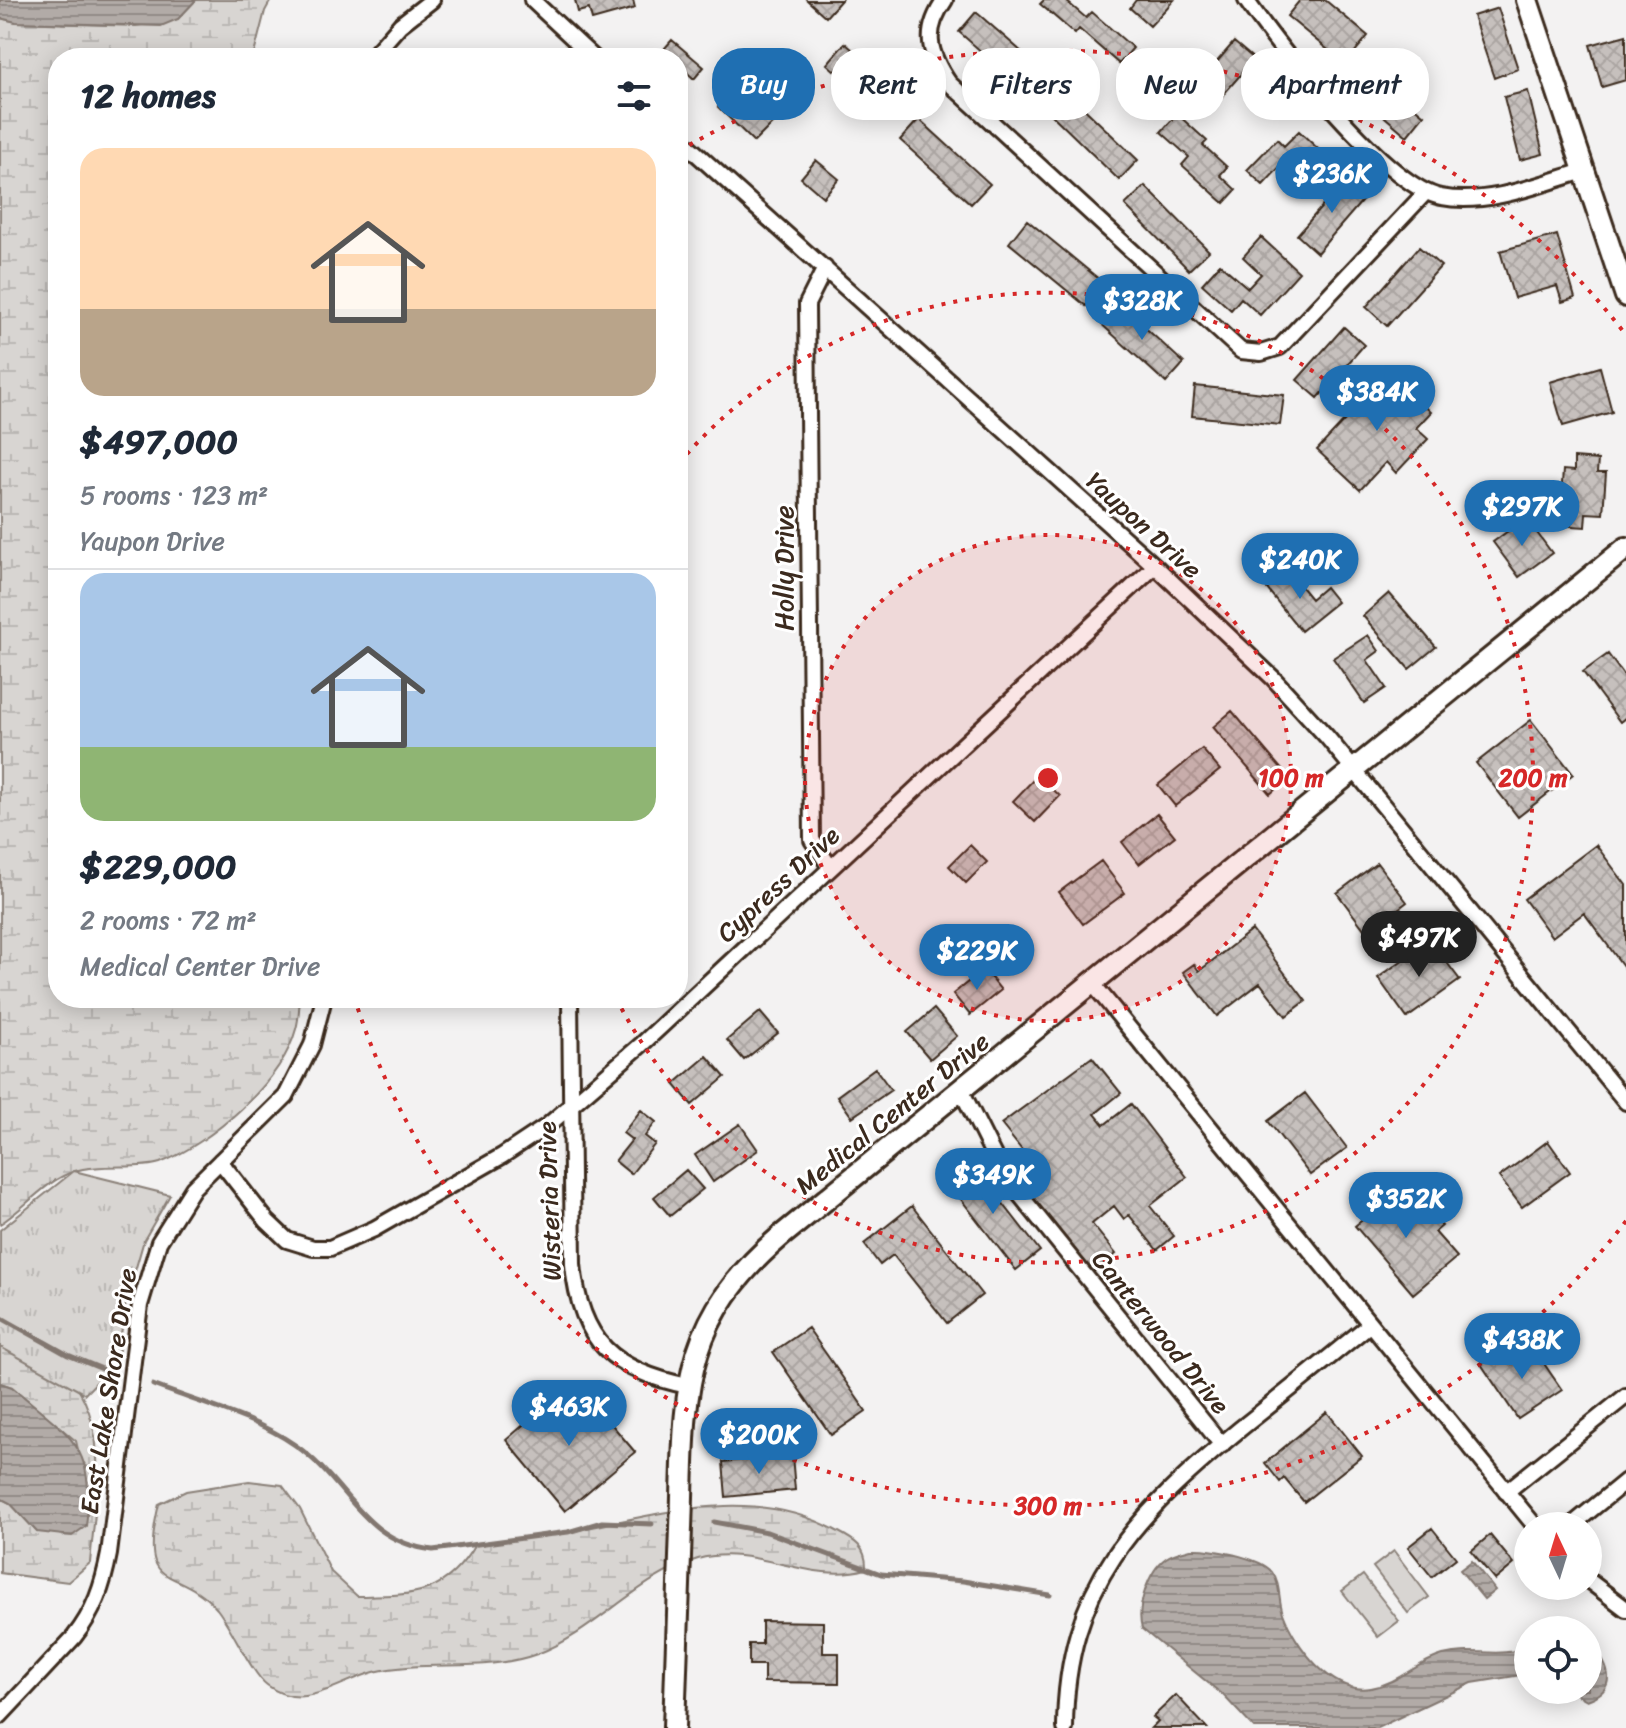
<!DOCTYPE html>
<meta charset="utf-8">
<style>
:root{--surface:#fff;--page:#f6f6f7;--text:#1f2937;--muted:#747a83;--line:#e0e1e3;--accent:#1f6fb2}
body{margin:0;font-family:Sriracha,sans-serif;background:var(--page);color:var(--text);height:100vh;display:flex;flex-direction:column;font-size:30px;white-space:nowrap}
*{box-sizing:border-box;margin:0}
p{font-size:26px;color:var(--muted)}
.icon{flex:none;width:44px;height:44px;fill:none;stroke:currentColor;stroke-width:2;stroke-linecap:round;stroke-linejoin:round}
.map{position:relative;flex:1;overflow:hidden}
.sheet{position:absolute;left:48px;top:48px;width:640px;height:960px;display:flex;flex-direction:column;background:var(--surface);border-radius:32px;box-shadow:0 4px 20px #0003}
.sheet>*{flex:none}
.top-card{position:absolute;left:712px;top:48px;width:760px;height:72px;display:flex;gap:16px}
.needle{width:52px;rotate:356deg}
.tools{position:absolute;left:1514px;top:1512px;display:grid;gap:16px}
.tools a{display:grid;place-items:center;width:88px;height:88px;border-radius:50%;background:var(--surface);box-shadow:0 4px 20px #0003;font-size:40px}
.price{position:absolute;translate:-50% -68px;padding:0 18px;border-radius:28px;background:var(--accent);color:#fff;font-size:26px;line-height:52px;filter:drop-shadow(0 2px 4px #0008)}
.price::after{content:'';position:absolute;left:50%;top:48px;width:24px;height:18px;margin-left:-12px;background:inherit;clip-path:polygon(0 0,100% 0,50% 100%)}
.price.on{background:#222;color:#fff}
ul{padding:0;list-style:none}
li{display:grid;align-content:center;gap:16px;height:424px;padding:0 32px}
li+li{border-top:2px solid var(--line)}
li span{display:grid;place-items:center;height:248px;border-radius:24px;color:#555}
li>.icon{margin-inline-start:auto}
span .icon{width:144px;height:144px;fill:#fffc;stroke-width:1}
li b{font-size:34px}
h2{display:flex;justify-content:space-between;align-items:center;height:96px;padding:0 32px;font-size:34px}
.tag{padding:0 28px;border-radius:32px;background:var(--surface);box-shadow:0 4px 20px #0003;font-size:28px;line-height:72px}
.tag.on{background:var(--accent);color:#fff}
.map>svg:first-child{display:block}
.green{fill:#d8d5d2;stroke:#8a8078;stroke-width:2}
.wetland{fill:url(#wetland-marsh);stroke:#8a8078;stroke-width:2}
.park{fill:url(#park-tufts);stroke:#8a8078;stroke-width:2}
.water{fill:url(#water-rules);stroke:#827770;stroke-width:2}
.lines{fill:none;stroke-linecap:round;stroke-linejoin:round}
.stream{stroke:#827770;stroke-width:5}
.building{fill:url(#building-cross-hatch);stroke:#3b2a1e;stroke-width:2}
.street-casing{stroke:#3b2a1e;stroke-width:20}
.secondary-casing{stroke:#3b2a1e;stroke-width:26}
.street{stroke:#fff;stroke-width:14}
.secondary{stroke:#fff;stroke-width:20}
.ring{fill:none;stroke:#d62828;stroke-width:4;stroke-dasharray:4 8}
.labels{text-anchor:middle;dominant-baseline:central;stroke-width:6;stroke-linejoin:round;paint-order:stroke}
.street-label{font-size:26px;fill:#3b2a1e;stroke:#fff}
.centre{fill:#d62828;stroke:#fff;stroke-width:4}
.ring-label{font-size:24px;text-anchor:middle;font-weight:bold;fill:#d62828;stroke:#fff;stroke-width:6;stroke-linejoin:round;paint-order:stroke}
</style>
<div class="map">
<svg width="1626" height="1728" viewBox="0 0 1626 1728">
<defs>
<pattern id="wetland-marsh" width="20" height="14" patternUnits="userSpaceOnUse" patternTransform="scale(2)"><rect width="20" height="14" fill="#d8d5d2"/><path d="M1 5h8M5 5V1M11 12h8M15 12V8" fill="none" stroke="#bab7b4"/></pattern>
<pattern id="park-tufts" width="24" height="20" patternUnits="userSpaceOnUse" patternTransform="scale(2)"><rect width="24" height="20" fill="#d8d5d2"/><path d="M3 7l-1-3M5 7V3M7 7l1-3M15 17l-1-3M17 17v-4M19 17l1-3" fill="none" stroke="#bab7b4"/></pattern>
<pattern id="water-rules" width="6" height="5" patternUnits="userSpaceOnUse" patternTransform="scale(2)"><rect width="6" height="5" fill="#b2aba7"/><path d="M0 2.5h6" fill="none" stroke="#928b87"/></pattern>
<pattern id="building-cross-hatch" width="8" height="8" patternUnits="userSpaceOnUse" patternTransform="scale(2)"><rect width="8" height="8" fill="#c6c0bd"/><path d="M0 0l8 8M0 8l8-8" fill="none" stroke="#aba5a2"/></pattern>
</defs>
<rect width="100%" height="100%" fill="#f3f2f2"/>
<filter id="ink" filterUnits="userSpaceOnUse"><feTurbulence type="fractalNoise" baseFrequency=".0125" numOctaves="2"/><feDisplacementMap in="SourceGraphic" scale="16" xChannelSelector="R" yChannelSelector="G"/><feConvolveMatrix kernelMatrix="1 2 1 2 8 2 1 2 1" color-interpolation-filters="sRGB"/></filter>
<g filter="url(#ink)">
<path class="green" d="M 1394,1551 L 1429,1597 L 1408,1613 L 1373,1567 Z
M 1363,1575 L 1399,1621 L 1378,1637 L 1342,1591 Z"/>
<path class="wetland" d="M 196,0 L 271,0 L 265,11 L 253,58 L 58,58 L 58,998 L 300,998 C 299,1008 299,1019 296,1029 C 282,1082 210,1144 160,1163 C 139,1170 101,1163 75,1171 C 46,1180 25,1208 0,1224 L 0,18 L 16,22 L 136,26 L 178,19 Z
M 0,1341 C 14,1346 35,1349 47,1357 C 116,1403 96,1493 90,1563 L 68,1582 L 0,1573 L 0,1498 L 10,1503 L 37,1532 L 87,1467 L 80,1458 L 76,1441 L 12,1387 L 0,1383 Z
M 249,1481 L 282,1485 L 300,1509 L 331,1572 L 357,1596 C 413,1595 445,1597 476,1543 C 506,1540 537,1538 567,1532 C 656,1516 749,1483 835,1530 C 854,1540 867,1546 866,1569 C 809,1585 754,1543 698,1559 C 637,1577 596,1632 537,1654 C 485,1673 426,1659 374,1672 C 337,1682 303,1713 267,1685 C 252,1674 232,1628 217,1609 C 176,1562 137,1597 159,1504 L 186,1491 Z"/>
<path class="park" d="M 74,1171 L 170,1195 L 144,1240 L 126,1302 L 117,1361 L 85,1394 L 0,1347 L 0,1230 Z"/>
<path class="water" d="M 0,0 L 196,0 L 178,19 L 161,26 L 16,22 L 0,18 Z
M 0,1383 L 12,1387 C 70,1436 96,1444 86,1526 L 72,1536 L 37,1532 L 10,1503 L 0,1498 Z
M 1191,1549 C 1209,1548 1260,1557 1272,1572 C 1281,1584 1278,1600 1283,1613 C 1295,1646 1332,1695 1371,1688 C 1399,1683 1417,1662 1443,1655 C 1471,1647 1501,1659 1528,1647 L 1528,1674 L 1472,1683 L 1377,1728 L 1254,1728 L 1223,1695 L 1142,1629 C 1136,1608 1148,1571 1166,1558 C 1173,1553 1183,1551 1191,1549 Z
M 1472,1561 L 1495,1590 L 1484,1599 L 1460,1570 Z
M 1588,1644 C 1608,1661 1621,1689 1587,1700 L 1569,1690 L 1588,1690 Z"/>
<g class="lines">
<path class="stream" d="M 0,1317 L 68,1355 L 112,1373
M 153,1385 C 197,1402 257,1418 295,1445 C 349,1482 360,1541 433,1550 L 568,1532 L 602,1522 L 652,1524
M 714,1522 L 767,1532 L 881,1574 L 963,1581 L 1050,1595"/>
</g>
<path class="building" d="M 575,0 L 633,0 L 635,8 L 592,20 L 589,9 L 578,12 Z
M 807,0 L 841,0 L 826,17 Z
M 1044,0 L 1065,0 L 1086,18 L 1092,12 L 1133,48 L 1119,64 L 1079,29 L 1075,34 L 1040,4 Z
M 1136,0 L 1174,0 L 1150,26 L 1130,8 Z
M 1300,0 L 1325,0 L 1368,36 L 1345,64 L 1287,16 Z
M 1498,8 L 1518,69 L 1494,78 L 1473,16 Z
M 976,12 L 1045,72 L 1027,92 L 959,32 Z
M 1626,35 L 1626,80 L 1602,87 L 1590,45 Z
M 672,40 L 704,67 L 694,79 L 678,64 L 678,58 L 656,58 Z
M 1234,42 L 1254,59 L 1210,110 L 1190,93 Z
M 845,43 L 909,99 L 890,120 L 827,64 Z
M 1368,68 L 1424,115 L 1407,136 L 1351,88 Z
M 739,85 L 776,120 L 754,142 L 718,107 Z
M 1528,91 L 1543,154 L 1520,160 L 1504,97 Z
M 1070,95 L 1138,160 L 1119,180 L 1051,114 Z
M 1177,114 L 1207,141 L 1203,145 L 1227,167 L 1220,175 L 1236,190 L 1224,203 L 1182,165 L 1189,157 L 1161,132 Z
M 919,119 L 990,184 L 971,204 L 900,140 Z
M 1299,131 L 1332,162 L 1317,177 L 1292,154 L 1263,185 L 1247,170 L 1277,139 L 1284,146 Z
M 816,160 L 839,179 L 823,197 L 801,178 Z
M 1348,177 L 1368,194 L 1317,253 L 1297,235 Z
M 1145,186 L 1209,251 L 1189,270 L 1125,205 Z
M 1027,220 L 1105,284 L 1086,306 L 1009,243 Z
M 1557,235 L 1575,298 L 1562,302 L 1557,286 L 1514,298 L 1500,251 Z
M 1261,237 L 1299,272 L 1260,315 L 1241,298 L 1231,310 L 1202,284 L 1220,264 L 1248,288 L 1261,274 L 1243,257 Z
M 1419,247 L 1441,266 L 1387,326 L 1366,307 Z
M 1117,302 L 1184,363 L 1166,383 L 1099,322 Z
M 1344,327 L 1364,345 L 1318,398 L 1297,380 Z
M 1600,367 L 1612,412 L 1563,426 L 1550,382 Z
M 1389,373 L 1431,412 L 1416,428 L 1428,439 L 1396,473 L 1386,462 L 1360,490 L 1317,450 Z
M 1195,386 L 1284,395 L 1280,425 L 1192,416 Z
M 1574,458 L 1598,460 L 1597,473 L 1606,473 L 1603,514 L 1586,513 L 1585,527 L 1559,525 L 1563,470 L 1574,471 Z
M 1526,518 L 1552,553 L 1519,577 L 1493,542 Z
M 1289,572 L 1311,599 L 1325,587 L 1337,602 L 1301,631 L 1267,589 Z
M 1389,593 L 1436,647 L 1409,669 L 1363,616 Z
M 1368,635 L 1379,651 L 1367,660 L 1386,688 L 1364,703 L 1333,658 Z
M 1608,654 L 1626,679 L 1626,717 L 1620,722 L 1583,672 Z
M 1232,711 L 1289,778 L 1270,794 L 1213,727 Z
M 1531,720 L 1573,774 L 1518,817 L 1476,763 Z
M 1202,749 L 1220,770 L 1175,806 L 1158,785 Z
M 1038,775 L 1060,796 L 1035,822 L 1013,801 Z
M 1157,814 L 1175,836 L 1139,864 L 1122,842 Z
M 970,845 L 987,862 L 966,883 L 949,866 Z
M 1596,845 L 1626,885 L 1626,970 L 1584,913 L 1552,937 L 1524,899 Z
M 1101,861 L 1125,893 L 1083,924 L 1059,892 Z
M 1377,863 L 1407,902 L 1367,933 L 1337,893 Z
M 1252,930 L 1306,1001 L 1286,1016 L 1260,983 L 1217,1016 L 1183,972 L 1194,964 L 1199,971 Z
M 1430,940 L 1460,980 L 1407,1018 L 1378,978 Z
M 984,969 L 1001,990 L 970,1015 L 953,994 Z
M 934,1009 L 957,1036 L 930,1059 L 907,1032 Z
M 760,1012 L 778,1033 L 744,1060 L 727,1040 Z
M 707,1056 L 725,1077 L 692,1105 L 674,1084 Z
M 1092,1057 L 1121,1093 L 1095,1114 L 1104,1125 L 1131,1104 L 1187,1177 L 1150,1206 L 1174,1236 L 1157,1250 L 1129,1215 L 1124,1219 L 1114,1206 L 1092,1224 L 1116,1254 L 1093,1272 L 1008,1168 L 1018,1160 L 1026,1170 L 1033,1164 L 1001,1124 Z
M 875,1068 L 891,1090 L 852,1117 L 837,1096 Z
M 1305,1093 L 1347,1148 L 1310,1175 L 1268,1121 Z
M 641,1110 L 656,1122 L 645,1136 L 655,1144 L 631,1174 L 615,1161 L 632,1140 L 623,1133 Z
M 740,1124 L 758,1150 L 713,1182 L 695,1155 Z
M 1548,1141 L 1570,1172 L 1522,1207 L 1499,1177 Z
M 970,1161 L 1040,1251 L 1016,1270 L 946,1180 Z
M 686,1170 L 703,1189 L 670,1216 L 654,1197 Z
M 1413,1192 L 1442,1226 L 1435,1232 L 1457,1257 L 1413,1294 L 1355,1226 L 1366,1217 L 1356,1206 L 1368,1196 L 1386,1215 Z
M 912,1206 L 982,1295 L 947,1323 L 893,1255 L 880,1265 L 864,1244 Z
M 808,1328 L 866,1411 L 831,1435 L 773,1352 Z
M 1534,1349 L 1562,1390 L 1518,1419 L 1481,1364 L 1503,1350 L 1512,1364 Z
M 540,1387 L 568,1420 L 591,1400 L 635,1452 L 565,1511 L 506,1440 L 535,1415 L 523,1401 Z
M 1327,1412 L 1362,1456 L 1304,1502 L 1284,1478 L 1280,1482 L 1265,1463 Z
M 792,1455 L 795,1490 L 726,1497 L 723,1462 Z
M 1432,1528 L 1456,1558 L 1432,1577 L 1408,1547 Z
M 1490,1535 L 1514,1564 L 1495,1580 L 1471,1551 Z
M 762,1621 L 823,1622 L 823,1653 L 839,1653 L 839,1683 L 764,1682 L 764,1665 L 749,1665 L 749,1644 L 762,1644 Z
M 1176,1695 L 1207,1728 L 1151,1728 L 1158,1721 L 1153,1717 Z"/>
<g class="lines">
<defs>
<path id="street" d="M 532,0 L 594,58
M 945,0 C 923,31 928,52 949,83 L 1241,351 L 1261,353 L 1280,347 L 1426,192
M 1246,0 C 1279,48 1386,186 1441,197 C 1488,206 1540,184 1584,171
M 371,58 L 400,25 L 432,0
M 678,137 L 1155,566 L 1273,678 L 1327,737 L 1626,1102
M 825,268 L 807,304 L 812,840 L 830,867
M 1093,984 L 1535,1526
M 570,998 L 573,1264 C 580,1342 614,1371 688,1386
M 961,1090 L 1003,1174 L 1222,1445
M 220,1161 L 267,1221 L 287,1240 L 313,1248 L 330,1248 L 374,1229 L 502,1156 L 547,1126 L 641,1045 L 1155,566
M 1506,1492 L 1626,1396
M 1571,1526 L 1626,1481
M 1588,1580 L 1626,1609
M 0,1716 L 74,1637 C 94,1612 103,1586 109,1554 L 140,1305 L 159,1242 L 193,1188 L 286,1096 L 312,1045 L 324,998
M 1065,1728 C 1066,1584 1136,1515 1240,1429 C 1283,1395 1326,1360 1369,1325"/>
<path id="secondary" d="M 1527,0 L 1626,296
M 674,1728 C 676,1661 679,1594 681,1528 C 686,1402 675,1326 781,1236 L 1626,548"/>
</defs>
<use href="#street" class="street-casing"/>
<use href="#secondary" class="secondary-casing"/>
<use href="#street" class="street"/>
<use href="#secondary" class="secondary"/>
</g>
</g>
<circle cx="1048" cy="778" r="243" fill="#d62828" fill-opacity=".12"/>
<g class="ring">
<circle cx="1048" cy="778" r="243"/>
<path d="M679 463A485 485 0 1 1 616 998"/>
<path d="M1626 1221A728 728 0 0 1 356 1003M679 151A728 728 0 0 1 1626 335"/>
</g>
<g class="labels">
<g class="street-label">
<text transform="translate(1144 525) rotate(42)">Yaupon Drive</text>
<text transform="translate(784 568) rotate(-90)">Holly Drive</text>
<text transform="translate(778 884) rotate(-43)">Cypress Drive</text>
<text transform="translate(892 1113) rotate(-39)">Medical Center Drive</text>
<text transform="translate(549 1201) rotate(-92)">Wisteria Drive</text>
<text transform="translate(1161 1332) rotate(51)">Canterwood Drive</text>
<text transform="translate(108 1391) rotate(-81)">East Lake Shore Drive</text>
</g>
</g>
<circle cx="1048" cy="778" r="12" class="centre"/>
<g class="ring-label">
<text x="1291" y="786">100 m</text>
<text x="1533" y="786">200 m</text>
<text x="1048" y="1514">300 m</text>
</g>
</svg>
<div class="tools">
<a><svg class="needle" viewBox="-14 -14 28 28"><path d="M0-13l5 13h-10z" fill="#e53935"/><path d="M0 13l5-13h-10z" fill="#747a83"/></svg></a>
<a><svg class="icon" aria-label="locate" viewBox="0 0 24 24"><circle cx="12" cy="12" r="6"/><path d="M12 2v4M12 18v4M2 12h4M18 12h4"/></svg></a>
</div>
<b class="price" style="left:1332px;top:215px">$236K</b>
<b class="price" style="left:1142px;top:342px">$328K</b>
<b class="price" style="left:1377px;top:433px">$384K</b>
<b class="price" style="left:1522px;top:548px">$297K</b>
<b class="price" style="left:1300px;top:601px">$240K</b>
<b class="price on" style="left:1419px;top:979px">$497K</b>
<b class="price" style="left:977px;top:992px">$229K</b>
<b class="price" style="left:993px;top:1216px">$349K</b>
<b class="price" style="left:1406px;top:1240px">$352K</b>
<b class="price" style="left:1522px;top:1381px">$438K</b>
<b class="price" style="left:569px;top:1448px">$463K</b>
<b class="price" style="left:759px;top:1476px">$200K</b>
<div class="top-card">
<a class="tag on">Buy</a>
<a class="tag">Rent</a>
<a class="tag">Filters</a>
<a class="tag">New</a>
<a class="tag">Apartment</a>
</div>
<section class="sheet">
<h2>12 homes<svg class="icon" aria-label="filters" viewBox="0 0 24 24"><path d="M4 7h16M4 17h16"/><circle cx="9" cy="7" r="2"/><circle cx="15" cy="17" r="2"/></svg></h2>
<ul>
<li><span style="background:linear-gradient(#ffd9b3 65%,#b9a48a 0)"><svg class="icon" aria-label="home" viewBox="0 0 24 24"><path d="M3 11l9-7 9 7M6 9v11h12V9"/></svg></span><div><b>$497,000</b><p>5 rooms · 123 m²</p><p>Yaupon Drive</p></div></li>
<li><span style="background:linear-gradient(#a9c7e8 70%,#8fb573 0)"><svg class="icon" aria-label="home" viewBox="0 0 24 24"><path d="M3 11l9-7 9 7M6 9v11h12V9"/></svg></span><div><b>$229,000</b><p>2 rooms · 72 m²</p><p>Medical Center Drive</p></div></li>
</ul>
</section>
</div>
